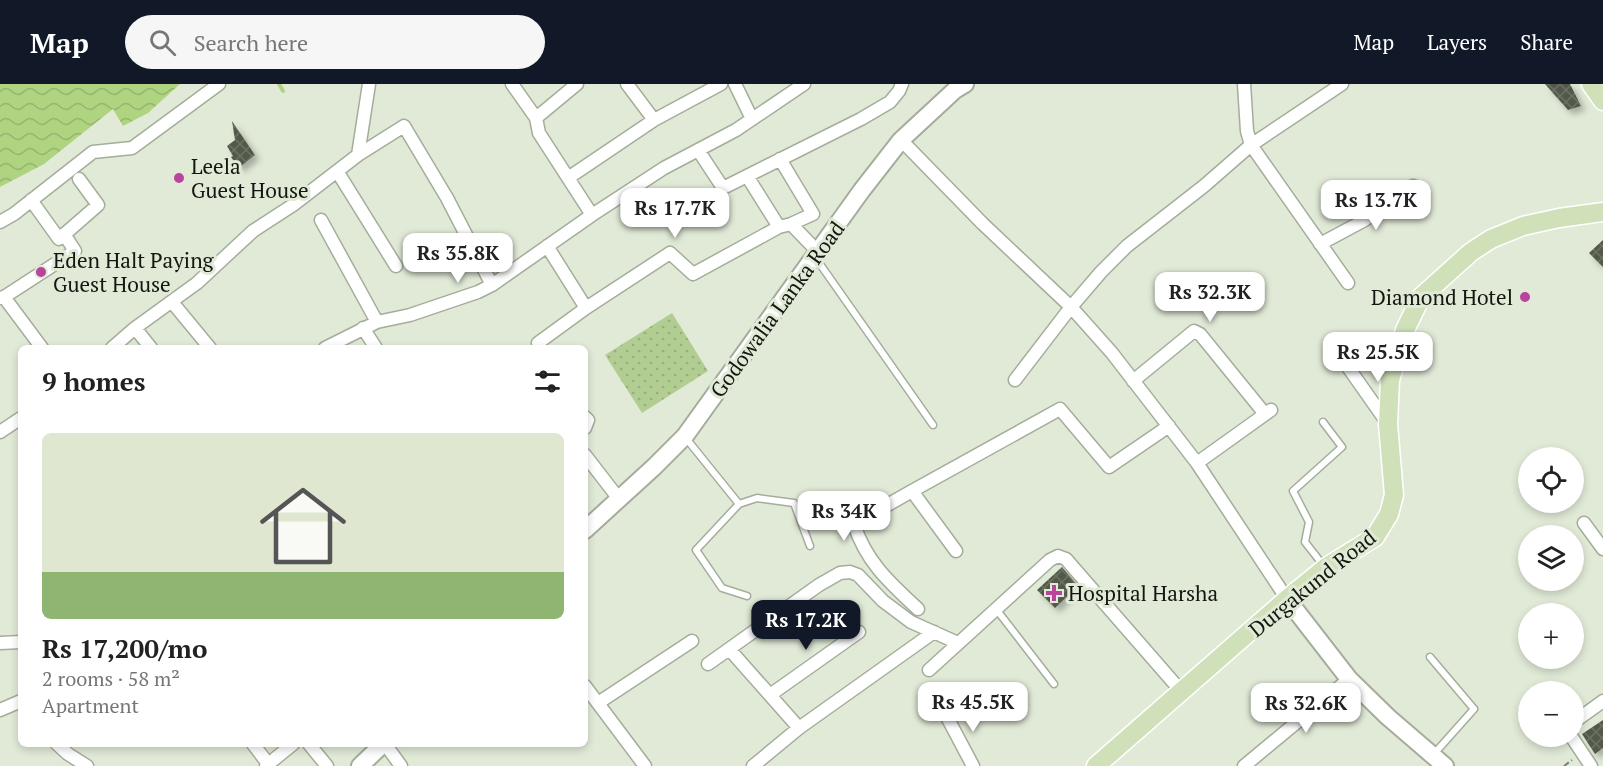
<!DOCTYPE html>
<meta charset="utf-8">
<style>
:root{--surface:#fff;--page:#f6f6f6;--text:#222;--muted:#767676;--line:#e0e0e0;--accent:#111827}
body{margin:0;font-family:"PT Serif",serif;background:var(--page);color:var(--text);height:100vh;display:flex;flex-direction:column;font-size:22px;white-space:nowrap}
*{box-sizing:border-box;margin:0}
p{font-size:20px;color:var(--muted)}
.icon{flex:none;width:33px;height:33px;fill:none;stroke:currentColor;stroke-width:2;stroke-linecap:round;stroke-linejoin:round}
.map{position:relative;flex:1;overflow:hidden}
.sheet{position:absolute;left:18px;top:261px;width:570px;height:402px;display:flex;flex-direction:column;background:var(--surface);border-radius:9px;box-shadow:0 3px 9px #0003}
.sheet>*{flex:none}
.tools{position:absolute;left:1518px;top:363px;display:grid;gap:12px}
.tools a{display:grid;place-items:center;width:66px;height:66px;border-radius:50%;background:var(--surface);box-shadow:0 3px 9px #0003;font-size:30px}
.price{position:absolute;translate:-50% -51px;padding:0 14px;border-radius:12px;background:#fff;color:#222;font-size:20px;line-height:39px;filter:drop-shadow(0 2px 3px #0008)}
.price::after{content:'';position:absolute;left:50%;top:36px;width:18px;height:14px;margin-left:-9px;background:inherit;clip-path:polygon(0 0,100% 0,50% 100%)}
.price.selected{background:var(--accent);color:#fff}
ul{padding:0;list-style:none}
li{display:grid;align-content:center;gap:12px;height:318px;padding:0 24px}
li+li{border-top:2px solid var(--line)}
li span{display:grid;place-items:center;height:186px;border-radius:9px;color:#555}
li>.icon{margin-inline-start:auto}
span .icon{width:108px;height:108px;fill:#fffc;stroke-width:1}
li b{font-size:26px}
h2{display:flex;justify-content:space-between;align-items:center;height:72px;padding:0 24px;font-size:26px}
header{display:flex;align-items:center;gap:36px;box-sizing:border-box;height:84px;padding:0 30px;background:var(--accent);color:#fff}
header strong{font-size:28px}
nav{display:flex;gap:33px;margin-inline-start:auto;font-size:21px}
.search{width:420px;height:54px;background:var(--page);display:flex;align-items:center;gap:15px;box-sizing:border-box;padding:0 21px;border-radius:33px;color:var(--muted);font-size:22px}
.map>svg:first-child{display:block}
.green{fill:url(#green-dots)}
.water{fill:url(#water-waves)}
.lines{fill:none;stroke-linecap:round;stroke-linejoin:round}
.stream{stroke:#afd480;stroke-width:4}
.building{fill:url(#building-cross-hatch);filter:url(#shadow)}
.lane-casing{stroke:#a4ad9b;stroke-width:9}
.street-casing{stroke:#a4ad9b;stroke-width:15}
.secondary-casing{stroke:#a4ad9b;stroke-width:20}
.primary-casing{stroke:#fff;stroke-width:21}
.path{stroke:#7c8275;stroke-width:2;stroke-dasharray:6 3;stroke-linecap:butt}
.lane{stroke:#fff;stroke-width:6}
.street{stroke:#fff;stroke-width:12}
.secondary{stroke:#fff;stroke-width:16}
.primary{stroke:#d0e1ba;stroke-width:18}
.poi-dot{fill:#b8449c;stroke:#e1ead7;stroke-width:2}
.labels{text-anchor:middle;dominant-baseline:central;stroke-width:6;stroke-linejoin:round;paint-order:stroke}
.poi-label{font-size:21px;fill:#141711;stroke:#e1ead7;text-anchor:start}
.street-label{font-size:21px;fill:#141711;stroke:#e1ead7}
</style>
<header>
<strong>Map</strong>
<div class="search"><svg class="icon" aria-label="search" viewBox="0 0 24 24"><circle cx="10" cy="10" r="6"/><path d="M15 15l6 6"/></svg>Search here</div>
<nav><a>Map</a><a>Layers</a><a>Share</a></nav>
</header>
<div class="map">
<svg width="1603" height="682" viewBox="0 0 1603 682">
<defs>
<pattern id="green-dots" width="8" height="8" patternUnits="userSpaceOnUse" patternTransform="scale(1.5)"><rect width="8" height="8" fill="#b2cd92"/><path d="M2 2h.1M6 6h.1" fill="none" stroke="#98af7d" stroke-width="1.8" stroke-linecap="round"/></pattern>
<pattern id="water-waves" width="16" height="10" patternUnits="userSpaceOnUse" patternTransform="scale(1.5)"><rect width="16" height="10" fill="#afd480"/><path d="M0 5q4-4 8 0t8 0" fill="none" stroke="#96b56e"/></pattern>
<pattern id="building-cross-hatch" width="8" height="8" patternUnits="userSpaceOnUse" patternTransform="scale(1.5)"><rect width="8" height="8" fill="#525949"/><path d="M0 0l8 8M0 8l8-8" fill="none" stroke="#6c7165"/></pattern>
<filter id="shadow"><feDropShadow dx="4.5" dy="4.5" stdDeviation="3" flood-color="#0004"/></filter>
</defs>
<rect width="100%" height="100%" fill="#e1ead7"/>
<path class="green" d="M 672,229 L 708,287 L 642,329 L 605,271 Z"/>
<path class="water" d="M 0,0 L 180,0 L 148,29 L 123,42 L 113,25 L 44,80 L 0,103 Z"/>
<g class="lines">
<path class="stream" d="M 279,0 L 283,7"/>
</g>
<path class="building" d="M 1545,0 L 1570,0 L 1581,22 L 1568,26 Z
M 232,37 L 255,71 L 239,84 L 231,73 L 233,72 L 227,62 L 235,56 Z
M 1603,156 L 1603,183 L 1589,169 Z
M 1062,483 L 1078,502 L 1055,524 L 1037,506 Z
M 1603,636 L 1603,664 L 1595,670 L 1582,650 Z"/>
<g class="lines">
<defs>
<path id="lane" d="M 815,173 L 933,341
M 1323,338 L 1342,363 L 1293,407 L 1309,438 L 1305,458 L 1323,481
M 685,353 L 739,420
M 747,512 L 722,504 L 696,466 L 739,420 L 757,414 L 794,419 L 810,462
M 996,525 L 1054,600
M 1430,573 L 1474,625 L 1433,671"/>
<path id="street" d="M 512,0 L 536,34 L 539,49 L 592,131
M 627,0 L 654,36
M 735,0 L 752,35
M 1244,0 L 1247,47 L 1251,61 L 1348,199
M 536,34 L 577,0
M 901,56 L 983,140 L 1071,223 L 1112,269 L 1197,379 L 1287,515
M 698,66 L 723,104 L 861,35 L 890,18 L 899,7 L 902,0
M 358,71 L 369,0
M 780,75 L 813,130 L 791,140 L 818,168
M 337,87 L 396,182
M 747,92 L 779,143 L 787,141
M 568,94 L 654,36 L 721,0
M 31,116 L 59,155 L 98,121 L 79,95
M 321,136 L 377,238
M 0,138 L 14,130 L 93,68 L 132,64 L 219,0
M 1320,160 L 1363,137 L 1413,102
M 4,213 L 75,167 L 64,150
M 0,214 L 4,213 L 42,264
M 172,218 L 210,264
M 586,224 L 670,169 L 693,190 L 779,143
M 135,244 L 151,264
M 363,244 L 376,264
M 112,264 L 135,244 L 197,199 L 253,147 L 293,121 L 358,71 L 404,42 L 447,114 L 492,201
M 325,264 L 377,238 L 410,231 L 478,208 L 492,201 L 592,131 L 664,84 L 736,46 L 804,0
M 541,264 L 538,259 L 586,224 L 547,162
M 1343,276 L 1388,340
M 1015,296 L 1071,223 L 1101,188 L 1127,162 L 1204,102 L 1251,61 L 1342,0
M 1133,297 L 1194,247 L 1200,250 L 1265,330
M 585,333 L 588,336 L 585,344
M 0,348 L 21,334
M 585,371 L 619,415
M 1197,379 L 1271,326
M 912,407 L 854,440 C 866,478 890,499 918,525
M 1584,439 L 1603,465
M 956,467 L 912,407 L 1060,325 L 1109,383 L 1169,342
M 0,559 L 21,558
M 730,566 L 799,644
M 708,580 L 819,501 L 840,489 L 850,488 L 858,491 L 883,517 L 911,538 L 958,559
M 929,586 L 1050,476 L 1058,472 L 1066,475 L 1072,482 L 1181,607
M 585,602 L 645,682
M 770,611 L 859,548
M 598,619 L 692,557
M 0,626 L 21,617
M 946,631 L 973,682
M 1574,638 L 1603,617
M 1571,652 L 1591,682
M 57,660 L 68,670 L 87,682
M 253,660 L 269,681
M 309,660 L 327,682
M 385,660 L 401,682
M 266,682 L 293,660
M 753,682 L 799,644 L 934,548
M 1244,682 L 1349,595"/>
<path id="secondary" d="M 585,446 L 654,383 L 685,352 L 862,106 L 901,56 L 955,6 L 965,0
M 1287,515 L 1349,595 L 1388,633 L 1445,682
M 360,682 L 383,660"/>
<path id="primary" d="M 1591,0 L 1603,17
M 1096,682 L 1287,515 L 1325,484 L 1375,453 L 1389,430 L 1394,411 L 1388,340 L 1390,296 L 1405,246 L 1421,213 L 1471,168 L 1491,155 L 1523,142 L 1559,134 L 1603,128"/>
</defs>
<use href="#lane" class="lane-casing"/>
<use href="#street" class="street-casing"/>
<use href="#secondary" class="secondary-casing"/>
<use href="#primary" class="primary-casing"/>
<path class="path" d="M 1564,682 L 1572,676"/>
<use href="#lane" class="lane"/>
<use href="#street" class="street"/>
<use href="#secondary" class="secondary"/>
<use href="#primary" class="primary"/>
</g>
<g class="poi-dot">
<circle cx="179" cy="94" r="6"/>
<circle cx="41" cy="188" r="6"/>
<circle cx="1525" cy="213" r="6"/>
<path d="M1051 500h6v6h6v6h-6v6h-6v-6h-6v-6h6z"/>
</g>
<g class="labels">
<g class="poi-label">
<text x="191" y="82">Leela<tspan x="191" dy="24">Guest House</tspan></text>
<text x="53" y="176">Eden Halt Paying<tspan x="53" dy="24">Guest House</tspan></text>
<text x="1513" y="213" text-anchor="end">Diamond Hotel</text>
<text x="1068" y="509">Hospital Harsha</text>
</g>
<g class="street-label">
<text transform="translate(777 225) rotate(-54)">Godowalia Lanka Road</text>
<text transform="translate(1312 499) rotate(-39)">Durgakund Road</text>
</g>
</g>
</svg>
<div class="tools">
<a><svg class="icon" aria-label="locate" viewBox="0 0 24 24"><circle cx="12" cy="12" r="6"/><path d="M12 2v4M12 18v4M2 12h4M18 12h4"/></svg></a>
<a><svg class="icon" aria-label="layers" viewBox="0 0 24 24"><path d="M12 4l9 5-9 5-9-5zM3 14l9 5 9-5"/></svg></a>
<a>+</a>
<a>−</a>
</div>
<b class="price" style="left:1376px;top:147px">Rs 13.7K</b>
<b class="price" style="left:675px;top:155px">Rs 17.7K</b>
<b class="price" style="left:458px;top:200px">Rs 35.8K</b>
<b class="price" style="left:1210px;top:239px">Rs 32.3K</b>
<b class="price" style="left:1378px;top:299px">Rs 25.5K</b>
<b class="price" style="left:844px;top:458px">Rs 34K</b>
<b class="price selected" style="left:806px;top:567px">Rs 17.2K</b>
<b class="price" style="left:973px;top:649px">Rs 45.5K</b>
<b class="price" style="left:1306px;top:650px">Rs 32.6K</b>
<section class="sheet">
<h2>9 homes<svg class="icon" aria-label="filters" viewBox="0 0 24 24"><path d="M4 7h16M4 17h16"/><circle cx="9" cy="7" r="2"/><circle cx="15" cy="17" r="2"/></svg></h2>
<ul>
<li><span style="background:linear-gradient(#dfe7d0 75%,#8fb573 0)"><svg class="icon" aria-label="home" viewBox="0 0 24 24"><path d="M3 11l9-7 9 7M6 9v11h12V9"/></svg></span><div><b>Rs 17,200/mo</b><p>2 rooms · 58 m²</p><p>Apartment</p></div></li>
</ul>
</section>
</div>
